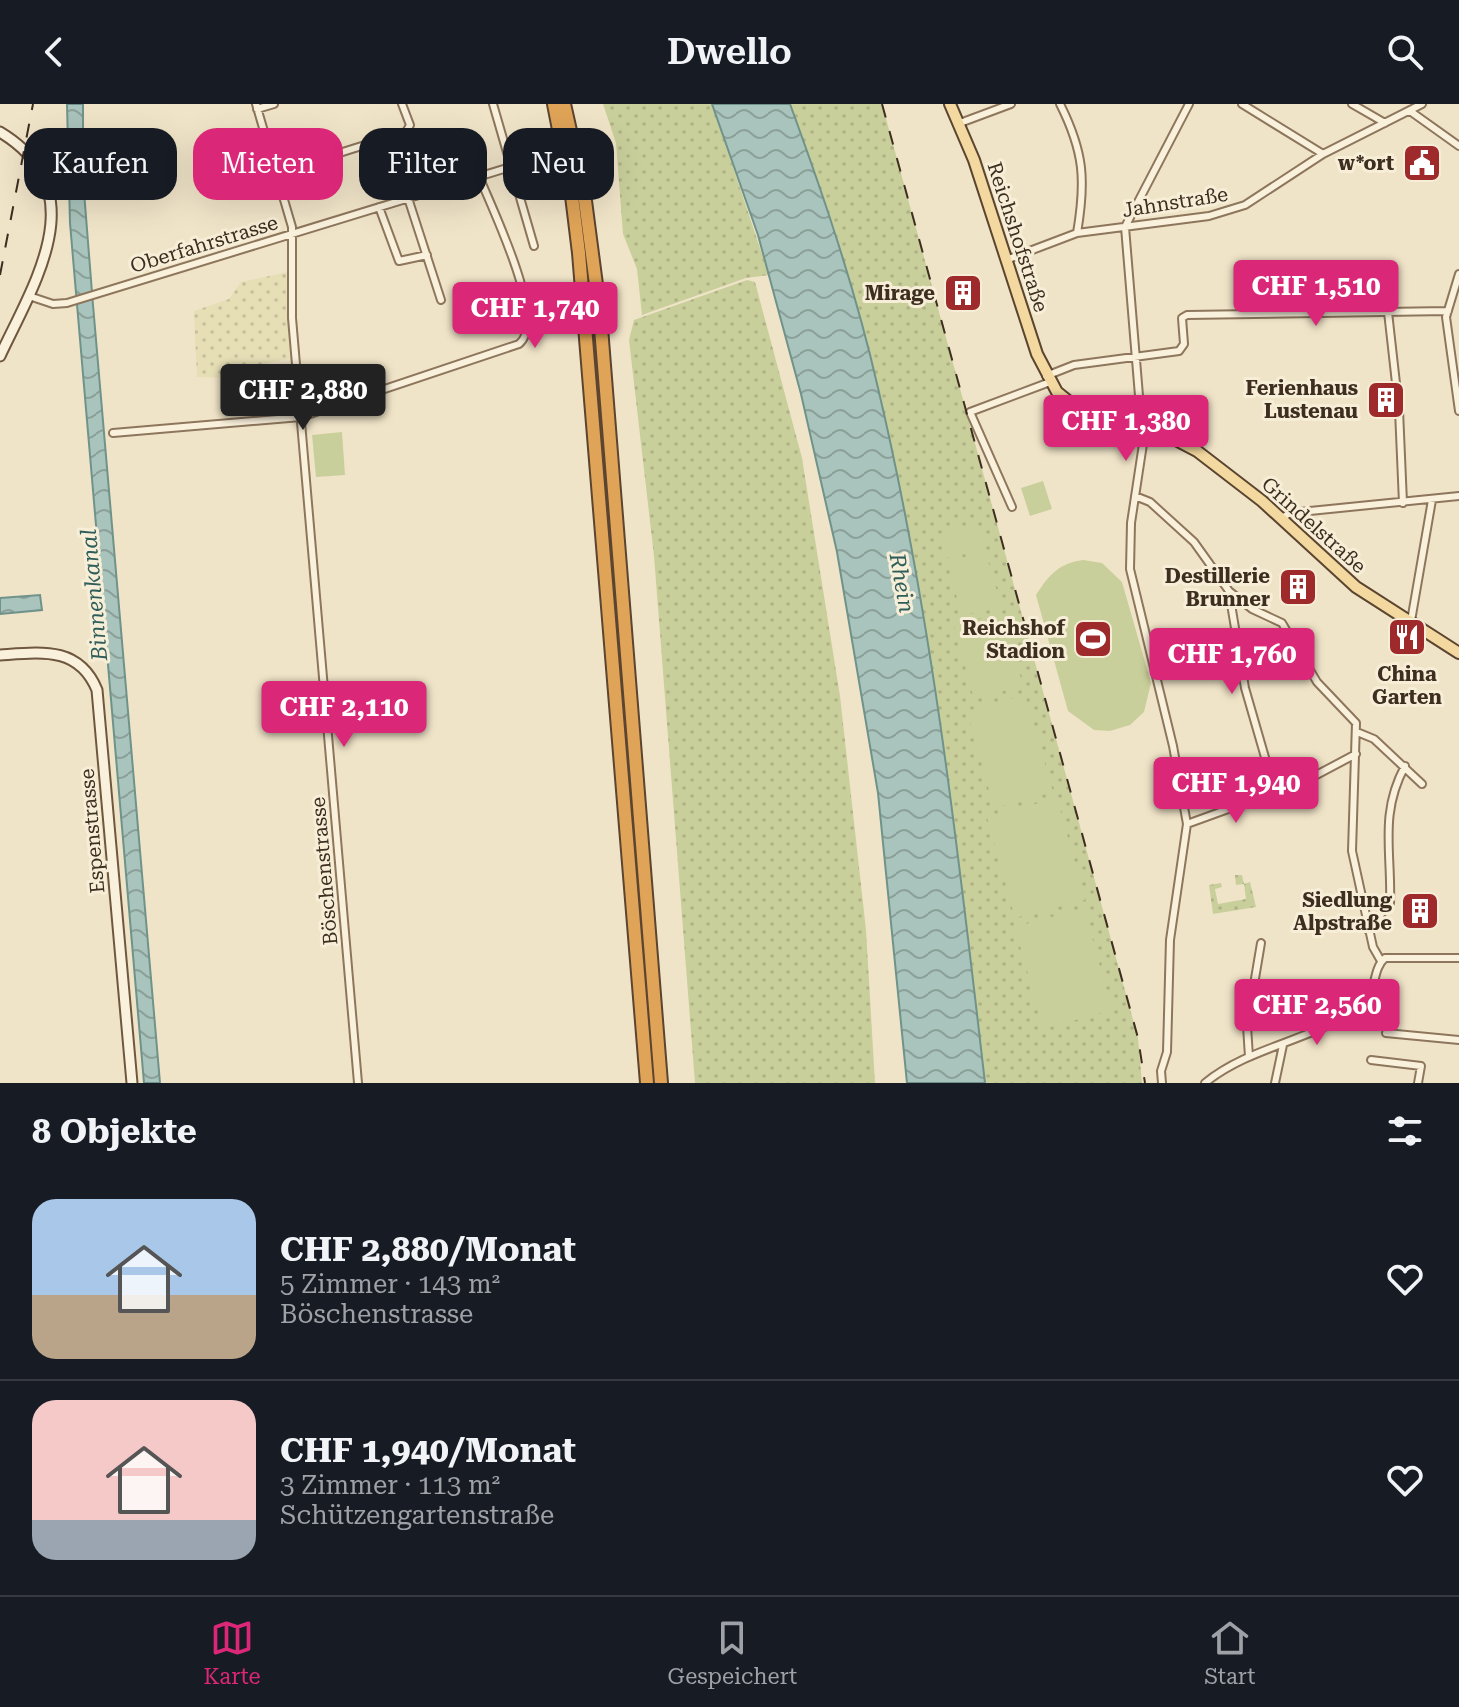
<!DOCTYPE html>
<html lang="de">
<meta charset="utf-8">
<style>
:root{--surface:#171b24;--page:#20242c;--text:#f1f3f6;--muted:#9ea1a6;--line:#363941;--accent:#db2777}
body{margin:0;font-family:"Roboto Serif",serif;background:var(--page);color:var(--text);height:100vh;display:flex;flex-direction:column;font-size:30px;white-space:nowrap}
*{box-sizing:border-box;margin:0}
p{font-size:26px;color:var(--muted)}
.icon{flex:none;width:44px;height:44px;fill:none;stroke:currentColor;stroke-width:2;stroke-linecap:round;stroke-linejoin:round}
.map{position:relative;height:979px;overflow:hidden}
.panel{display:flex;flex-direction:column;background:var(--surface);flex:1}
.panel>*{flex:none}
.top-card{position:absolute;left:24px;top:24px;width:800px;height:72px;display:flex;gap:16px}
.price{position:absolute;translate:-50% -68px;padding:0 18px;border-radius:8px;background:var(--accent);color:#fff;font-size:26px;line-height:52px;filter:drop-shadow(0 2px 4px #0008)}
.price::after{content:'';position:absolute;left:50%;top:48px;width:24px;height:18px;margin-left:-12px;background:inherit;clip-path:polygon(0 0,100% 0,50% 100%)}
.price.current{background:#222;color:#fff}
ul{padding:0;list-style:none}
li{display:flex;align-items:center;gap:24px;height:200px;padding:0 32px}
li+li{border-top:2px solid var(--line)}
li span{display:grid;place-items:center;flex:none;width:224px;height:160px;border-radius:24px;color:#555}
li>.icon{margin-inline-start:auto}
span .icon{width:96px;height:96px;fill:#fffc;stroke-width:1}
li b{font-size:34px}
h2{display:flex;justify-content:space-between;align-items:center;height:96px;padding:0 32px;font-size:34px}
.tag{padding:0 28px;border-radius:24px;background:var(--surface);box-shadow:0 8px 32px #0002;font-size:28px;line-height:72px}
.tag.current{background:var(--accent);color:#fff}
header{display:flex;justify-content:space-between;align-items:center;height:104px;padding:0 32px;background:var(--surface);font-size:36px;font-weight:600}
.tabs{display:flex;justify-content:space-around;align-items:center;height:112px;border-top:2px solid var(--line);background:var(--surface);font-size:22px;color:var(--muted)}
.tabs a{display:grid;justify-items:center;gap:4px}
.tabs .current{color:var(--accent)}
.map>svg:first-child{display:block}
.farmland{fill:url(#farmland-dots)}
.grass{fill:url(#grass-dots)}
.park{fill:#c9cf9b}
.water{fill:url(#water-waves);stroke:#6f938a;stroke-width:2}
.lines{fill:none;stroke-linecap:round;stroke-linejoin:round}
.street-casing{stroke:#8d765c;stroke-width:10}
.secondary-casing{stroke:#6f573f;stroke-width:13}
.primary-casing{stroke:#5b4430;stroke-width:14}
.highway-casing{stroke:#5b4430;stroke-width:16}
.street{stroke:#faf1dc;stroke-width:6}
.secondary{stroke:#faf1dc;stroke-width:9}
.primary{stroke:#f3d9a0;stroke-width:10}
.highway{stroke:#e0a458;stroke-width:12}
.rail{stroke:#3d2e20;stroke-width:2;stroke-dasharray:14 14;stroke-linecap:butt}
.labels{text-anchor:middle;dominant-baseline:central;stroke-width:6;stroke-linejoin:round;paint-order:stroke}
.poi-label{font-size:20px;font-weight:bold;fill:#3d2e20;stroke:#f7eed8;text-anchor:end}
.street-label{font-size:20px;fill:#3d2e20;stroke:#f7eed8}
.water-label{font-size:22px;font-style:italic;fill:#2f5d5a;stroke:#f7eed8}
</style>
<header><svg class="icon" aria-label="back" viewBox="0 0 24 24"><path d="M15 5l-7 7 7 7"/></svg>Dwello<svg class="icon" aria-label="search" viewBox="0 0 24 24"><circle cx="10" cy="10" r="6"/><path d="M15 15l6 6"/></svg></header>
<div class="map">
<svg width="1459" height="979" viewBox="0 0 1459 979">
<defs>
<pattern id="farmland-dots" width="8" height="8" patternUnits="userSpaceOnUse" patternTransform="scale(2)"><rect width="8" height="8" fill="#e6deb5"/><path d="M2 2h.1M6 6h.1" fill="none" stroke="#c6bf9b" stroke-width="1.8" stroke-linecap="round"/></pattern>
<pattern id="grass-dots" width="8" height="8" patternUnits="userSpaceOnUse" patternTransform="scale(2)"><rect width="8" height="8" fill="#c9cf9b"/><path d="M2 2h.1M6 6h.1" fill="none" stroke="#aeb285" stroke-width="1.8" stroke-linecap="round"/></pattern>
<pattern id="water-waves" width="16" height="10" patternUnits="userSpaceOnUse" patternTransform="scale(2)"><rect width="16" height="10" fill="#a9c4bc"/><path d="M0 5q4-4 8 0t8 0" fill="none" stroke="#8ba098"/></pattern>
</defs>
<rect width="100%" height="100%" fill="#f0e4c8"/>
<path class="farmland" d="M 288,168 L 291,254 L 269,259 L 235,274 L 197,273 L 194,207 L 229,195 L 241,178 Z"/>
<path class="grass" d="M 603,0 L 712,0 L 769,171 L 746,174 L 642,211 L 637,165 L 623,130 L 616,39 Z
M 790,0 L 882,0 L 1138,934 L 1142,979 L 984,979 L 836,129 Z
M 747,176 L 755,178 L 802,354 L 840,592 L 866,826 L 875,979 L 695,979 L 654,452 L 629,236 L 634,216 Z
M 1235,771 L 1242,771 L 1244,780 L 1250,778 L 1256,803 L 1213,810 L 1209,781 L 1221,779 L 1222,783 L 1215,785 L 1218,800 L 1246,795 L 1244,780 L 1236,781 Z"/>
<path class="park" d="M 342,328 L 345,371 L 316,373 L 312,331 Z
M 1043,377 L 1052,405 L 1030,412 L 1021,384 Z
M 977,419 L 984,443 L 946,454 L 939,430 Z
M 985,447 L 1001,501 L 962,512 L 947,458 Z
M 1083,456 L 1102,459 L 1122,478 L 1151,579 L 1144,608 L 1130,621 L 1110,627 L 1094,626 L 1068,607 L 1036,491 C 1049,471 1059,459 1083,456 Z
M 1003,509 L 1023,582 L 974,595 L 954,522 Z
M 1025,591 L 1053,688 L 994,704 L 967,607 Z
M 1057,694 L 1085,796 L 1015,814 L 987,713 Z
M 1084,804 L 1112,906 L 1043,925 L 1015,823 Z"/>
<path class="water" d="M 67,0 L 83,0 L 83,75 L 93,201 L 160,979 L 144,979 L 70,119 Z
M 712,0 L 790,0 C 824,93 856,187 878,284 C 932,512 958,746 985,979 L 907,979 L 878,689 L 837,448 L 801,290 L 758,131 Z
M 40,491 L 42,506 L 0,510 L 0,494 Z"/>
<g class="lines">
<defs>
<path id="street" d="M 256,0 L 292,123 L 292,214 L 358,979
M 493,0 L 534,142
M 1060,0 C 1084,48 1086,76 1077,129
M 1242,0 L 1323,50
M 1352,0 L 1385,19
M 257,5 L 274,0
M 1410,7 L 1459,42
M 960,19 L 1011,0
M 276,69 L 406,28 L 410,21 L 402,0
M 408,94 L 441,196
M 379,103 L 399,157 L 427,151
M 1125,123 L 1143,340 L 1131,419 L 1130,465 L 1173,642 L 1187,720 L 1170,836 L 1167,948 L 1161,967 L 1162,979
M 1125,123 L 1189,0
M 1006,156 L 1077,129 L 1209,112 L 1245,101 L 1323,50 L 1422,0
M 1459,170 L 1446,213 L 1459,307
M 29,192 L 53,200 L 67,199 L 510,63
M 1388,208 L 1399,306 L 1403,399
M 1046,272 L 1074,261 L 1179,247 L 1184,240 L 1182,214 L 1187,211 L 1448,207
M 113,329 L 301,313 L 519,240 C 548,217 491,103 479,72
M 1135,392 L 1150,398 L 1194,438 L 1229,487 L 1252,505 L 1282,519 L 1317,578 L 1356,619 L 1352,747 L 1373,843 L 1381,857
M 1012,403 L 970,308 L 1050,278
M 1282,414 L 1290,409 L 1459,392
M 1411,517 L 1432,396
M 1357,628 L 1374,635 L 1422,680
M 1305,677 L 1356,650
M 1187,720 L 1275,688 L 1245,584 L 1229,488
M 1368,826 L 1390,799 C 1392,749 1379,710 1405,662
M 1386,929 L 1459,936
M 1249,953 L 1247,922 L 1261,839
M 1371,956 L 1421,962 L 1418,979
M 1205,979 C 1250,942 1313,937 1361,902 C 1378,889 1371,866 1385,854 L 1459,854
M 1275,979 L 1283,941"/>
<path id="secondary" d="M 0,28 C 96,86 34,179 0,252
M 0,551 C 41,548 79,542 97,586 L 132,979"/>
<path id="primary" d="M 950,0 L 974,56 L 1037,250 L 1057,288 L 1089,314 L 1176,336 L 1197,347 L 1262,397 L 1356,483 L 1459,549"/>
<path id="highway" d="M 554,0 L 572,92 L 579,149 L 647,979
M 564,0 L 584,89 L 600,211 L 661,979"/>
</defs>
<use href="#street" class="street-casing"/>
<use href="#secondary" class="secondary-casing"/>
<use href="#primary" class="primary-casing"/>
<use href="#highway" class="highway-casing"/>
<use href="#street" class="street"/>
<use href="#secondary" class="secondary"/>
<use href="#primary" class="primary"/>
<use href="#highway" class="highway"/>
<path class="rail" d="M 882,0 L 1138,934 L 1145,979
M 0,171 L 33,0"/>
</g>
<defs>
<symbol id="civic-square" viewBox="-11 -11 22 22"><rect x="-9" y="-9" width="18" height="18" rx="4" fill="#9e2a2b" stroke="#f7eed8"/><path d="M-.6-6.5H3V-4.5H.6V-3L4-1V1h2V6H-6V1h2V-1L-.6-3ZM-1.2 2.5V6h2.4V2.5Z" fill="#fff"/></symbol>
<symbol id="building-square" viewBox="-11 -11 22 22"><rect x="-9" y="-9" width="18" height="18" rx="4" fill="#9e2a2b" stroke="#f7eed8"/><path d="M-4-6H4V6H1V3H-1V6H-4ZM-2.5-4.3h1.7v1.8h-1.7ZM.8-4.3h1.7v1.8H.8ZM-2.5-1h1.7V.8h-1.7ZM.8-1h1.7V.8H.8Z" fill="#fff"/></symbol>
<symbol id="restaurant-square" viewBox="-11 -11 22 22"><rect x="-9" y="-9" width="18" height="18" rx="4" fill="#9e2a2b" stroke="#f7eed8"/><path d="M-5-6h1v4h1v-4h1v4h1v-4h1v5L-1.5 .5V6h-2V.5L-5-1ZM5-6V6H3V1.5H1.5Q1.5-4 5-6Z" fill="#fff"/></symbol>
<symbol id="stadium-square" viewBox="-11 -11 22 22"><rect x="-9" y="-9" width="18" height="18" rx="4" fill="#9e2a2b" stroke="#f7eed8"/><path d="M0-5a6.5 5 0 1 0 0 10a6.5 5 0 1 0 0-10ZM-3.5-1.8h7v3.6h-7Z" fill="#fff"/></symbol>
</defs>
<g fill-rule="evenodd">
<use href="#civic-square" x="1400" y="37" width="44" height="44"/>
<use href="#building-square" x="941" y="167" width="44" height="44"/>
<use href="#building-square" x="1364" y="274" width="44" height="44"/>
<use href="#building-square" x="1276" y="461" width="44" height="44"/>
<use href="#restaurant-square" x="1385" y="511" width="44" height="44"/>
<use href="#stadium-square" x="1071" y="513" width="44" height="44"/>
<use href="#building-square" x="1398" y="785" width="44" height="44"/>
</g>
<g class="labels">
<g class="poi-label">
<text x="1394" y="59">w*ort</text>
<text x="935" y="189">Mirage</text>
<text x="1358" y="284">Ferienhaus<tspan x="1358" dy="23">Lustenau</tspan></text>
<text x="1270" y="472">Destillerie<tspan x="1270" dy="23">Brunner</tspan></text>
<text x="1065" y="524">Reichshof<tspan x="1065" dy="23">Stadion</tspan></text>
<text x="1407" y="570" text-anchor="middle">China<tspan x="1407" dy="23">Garten</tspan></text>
<text x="1392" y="796">Siedlung<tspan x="1392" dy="23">Alpstraße</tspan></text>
</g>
<g class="street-label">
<text transform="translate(1175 98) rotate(-9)">Jahnstraße</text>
<text transform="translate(1018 133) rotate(72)">Reichshofstraße</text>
<text transform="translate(204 140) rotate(-17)">Oberfahrstrasse</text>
<text transform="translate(1314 421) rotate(42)">Grindelstraße</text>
<text transform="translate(92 727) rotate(-95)">Espenstrasse</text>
<text transform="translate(324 767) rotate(-95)">Böschenstrasse</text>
</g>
<g class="water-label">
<text transform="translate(902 479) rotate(80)">Rhein</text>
<text transform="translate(94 491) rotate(-95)">Binnenkanal</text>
</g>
</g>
</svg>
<b class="price" style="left:1316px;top:224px">CHF 1,510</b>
<b class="price" style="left:535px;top:246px">CHF 1,740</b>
<b class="price current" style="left:303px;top:328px">CHF 2,880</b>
<b class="price" style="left:1126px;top:359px">CHF 1,380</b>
<b class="price" style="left:1232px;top:592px">CHF 1,760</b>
<b class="price" style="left:344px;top:645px">CHF 2,110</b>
<b class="price" style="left:1236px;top:721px">CHF 1,940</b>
<b class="price" style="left:1317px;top:943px">CHF 2,560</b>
<div class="top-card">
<a class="tag">Kaufen</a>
<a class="tag current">Mieten</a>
<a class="tag">Filter</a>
<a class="tag">Neu</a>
</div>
</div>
<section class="panel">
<h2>8 Objekte<svg class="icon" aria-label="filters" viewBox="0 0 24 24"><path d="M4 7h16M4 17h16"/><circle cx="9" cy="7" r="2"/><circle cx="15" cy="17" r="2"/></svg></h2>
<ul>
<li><span style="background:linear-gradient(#a9c7e8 60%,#b9a48a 0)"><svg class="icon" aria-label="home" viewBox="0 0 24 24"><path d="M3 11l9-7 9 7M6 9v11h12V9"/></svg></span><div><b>CHF 2,880/Monat</b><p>5 Zimmer · 143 m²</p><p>Böschenstrasse</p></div><svg class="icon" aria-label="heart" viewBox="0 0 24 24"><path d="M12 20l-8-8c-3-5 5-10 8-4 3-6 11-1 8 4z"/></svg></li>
<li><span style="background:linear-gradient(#f6c9c9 75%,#9aa5b1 0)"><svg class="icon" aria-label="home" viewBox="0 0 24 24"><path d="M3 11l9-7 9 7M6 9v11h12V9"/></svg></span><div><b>CHF 1,940/Monat</b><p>3 Zimmer · 113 m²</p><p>Schützengartenstraße</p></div><svg class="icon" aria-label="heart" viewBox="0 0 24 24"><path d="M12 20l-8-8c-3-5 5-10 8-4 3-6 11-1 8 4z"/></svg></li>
</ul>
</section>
<nav class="tabs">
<a class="current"><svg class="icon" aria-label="map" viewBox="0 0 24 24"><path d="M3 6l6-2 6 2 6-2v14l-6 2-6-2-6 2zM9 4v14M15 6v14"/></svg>Karte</a>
<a><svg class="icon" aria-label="saved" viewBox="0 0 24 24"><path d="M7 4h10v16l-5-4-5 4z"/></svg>Gespeichert</a>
<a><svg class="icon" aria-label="home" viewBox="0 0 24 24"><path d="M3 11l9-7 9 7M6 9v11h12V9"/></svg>Start</a>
</nav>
